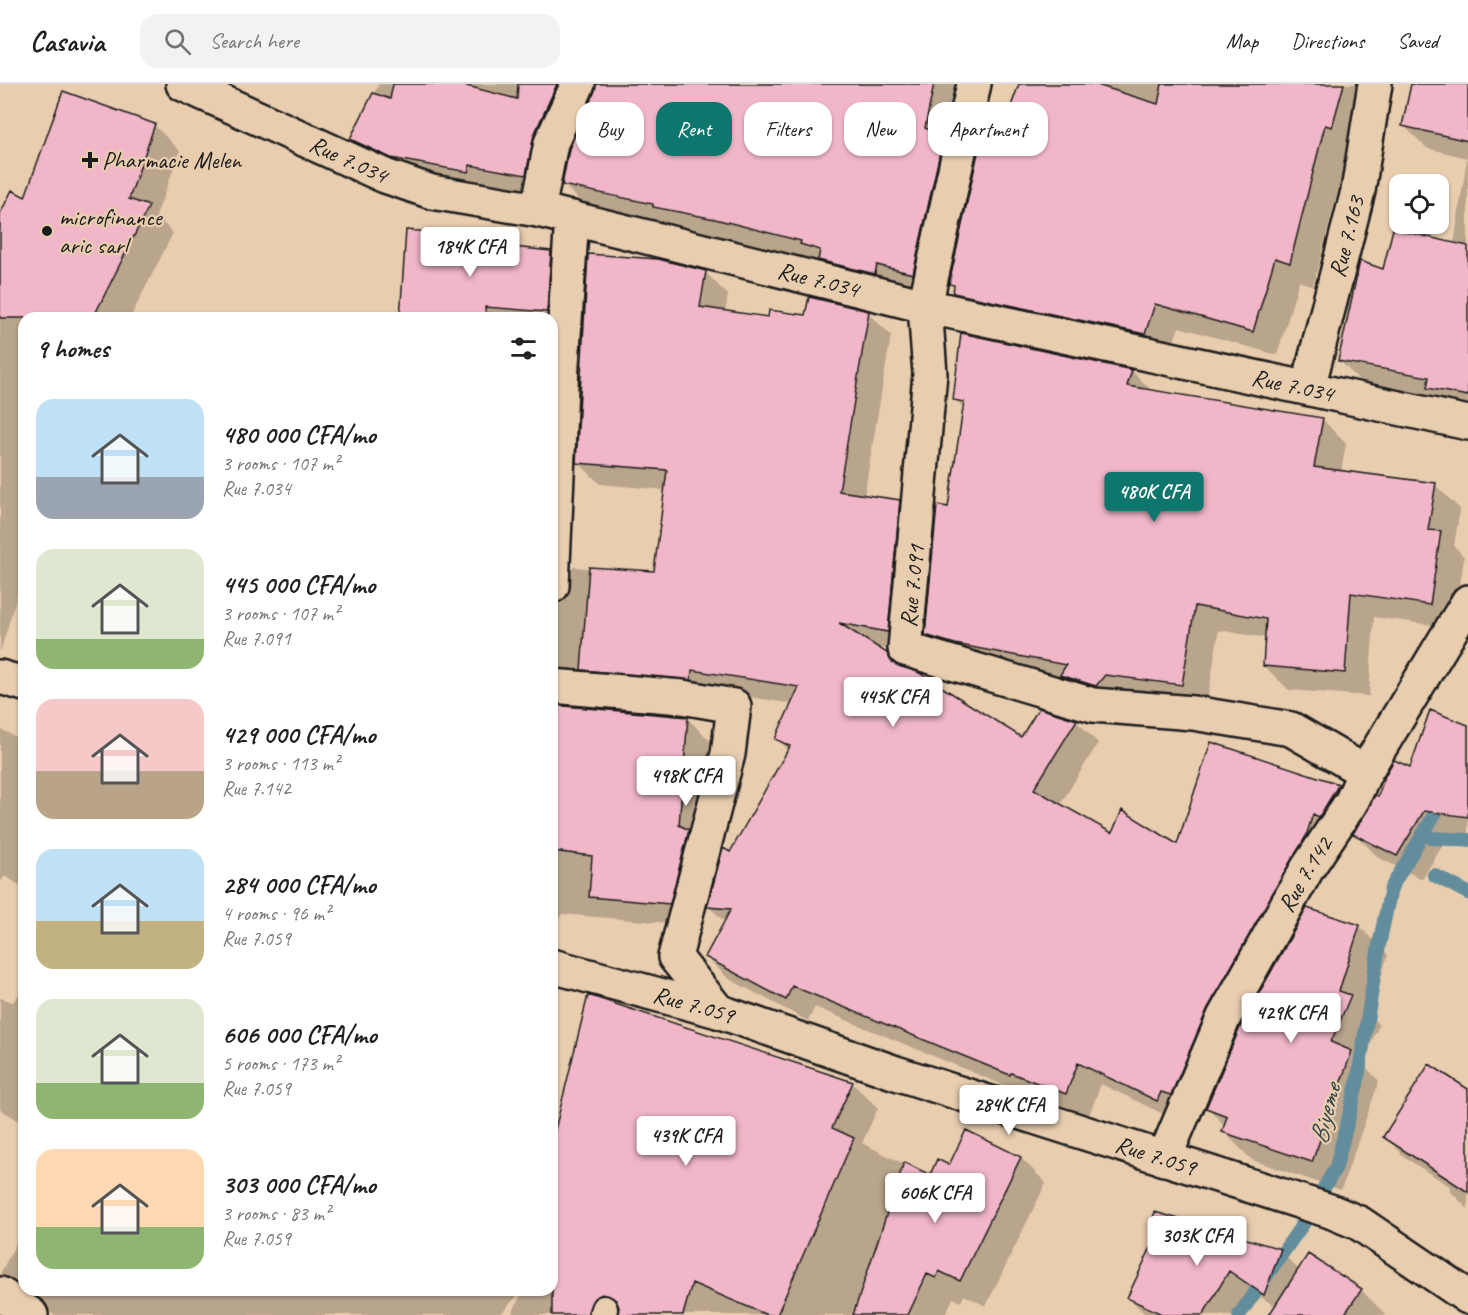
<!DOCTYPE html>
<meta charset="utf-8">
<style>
:root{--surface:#fff;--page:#f2f2f2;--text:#202124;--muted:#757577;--line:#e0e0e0;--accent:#0f766e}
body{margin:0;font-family:Caveat,sans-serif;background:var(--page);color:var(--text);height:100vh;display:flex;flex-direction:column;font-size:22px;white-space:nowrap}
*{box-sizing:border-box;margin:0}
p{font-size:20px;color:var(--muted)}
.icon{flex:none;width:33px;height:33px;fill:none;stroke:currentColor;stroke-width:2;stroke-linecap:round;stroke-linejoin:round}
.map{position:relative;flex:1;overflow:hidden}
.sheet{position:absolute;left:18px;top:228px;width:540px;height:984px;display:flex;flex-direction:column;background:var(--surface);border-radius:18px;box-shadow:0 2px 4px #0004}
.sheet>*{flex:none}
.top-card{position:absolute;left:576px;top:18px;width:570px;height:54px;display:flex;gap:12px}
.fabs{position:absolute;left:1389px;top:90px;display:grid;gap:12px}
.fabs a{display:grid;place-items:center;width:60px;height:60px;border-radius:12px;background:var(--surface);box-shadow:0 2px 4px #0004;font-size:30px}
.price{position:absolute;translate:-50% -51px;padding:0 14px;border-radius:6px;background:#fff;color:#222;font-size:20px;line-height:39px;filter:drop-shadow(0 2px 3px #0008)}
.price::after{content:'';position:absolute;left:50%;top:36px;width:18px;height:14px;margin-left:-9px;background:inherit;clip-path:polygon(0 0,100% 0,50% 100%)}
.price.on{background:var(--accent);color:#fff}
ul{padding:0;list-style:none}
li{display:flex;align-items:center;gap:18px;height:150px;padding:0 18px}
li span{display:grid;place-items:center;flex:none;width:168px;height:120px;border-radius:18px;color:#555}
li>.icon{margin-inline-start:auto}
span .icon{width:72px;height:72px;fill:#fffc;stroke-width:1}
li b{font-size:26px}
h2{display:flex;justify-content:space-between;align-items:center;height:72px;padding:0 18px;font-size:26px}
.pill{padding:0 21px;border-radius:18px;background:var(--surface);box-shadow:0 2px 4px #0004;font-size:21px;line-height:54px}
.pill.on{background:var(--accent);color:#fff}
header{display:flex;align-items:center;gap:36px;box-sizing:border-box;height:84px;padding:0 30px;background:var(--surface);border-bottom:2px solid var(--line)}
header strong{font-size:28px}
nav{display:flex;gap:33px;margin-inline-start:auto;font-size:21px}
.search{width:420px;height:54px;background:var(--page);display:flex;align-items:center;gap:15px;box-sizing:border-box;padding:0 21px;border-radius:18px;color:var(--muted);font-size:22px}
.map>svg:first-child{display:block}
.shadow{fill:#0003}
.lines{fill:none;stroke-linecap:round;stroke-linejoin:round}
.stream{stroke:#628d9c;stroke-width:14}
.building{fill:#f1b7c8;stroke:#1c1c1c;stroke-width:1.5}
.service-casing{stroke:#1c1c1c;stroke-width:30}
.minor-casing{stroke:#1c1c1c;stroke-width:38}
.service{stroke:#e8cdaf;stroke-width:26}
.minor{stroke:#e8cdaf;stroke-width:33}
.poi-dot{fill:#1c1c1c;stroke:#e8cdaf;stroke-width:2}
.labels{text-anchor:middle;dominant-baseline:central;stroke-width:4.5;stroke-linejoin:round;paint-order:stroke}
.street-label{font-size:24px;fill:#1c1c1c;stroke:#e8cdaf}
.poi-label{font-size:24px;fill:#1c1c1c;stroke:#e8cdaf;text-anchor:start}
.water-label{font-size:26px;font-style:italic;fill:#334247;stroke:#e8cdaf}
</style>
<header>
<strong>Casavia</strong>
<div class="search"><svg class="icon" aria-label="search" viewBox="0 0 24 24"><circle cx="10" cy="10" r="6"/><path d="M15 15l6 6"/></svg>Search here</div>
<nav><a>Map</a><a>Directions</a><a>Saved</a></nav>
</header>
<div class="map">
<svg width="1468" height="1231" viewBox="0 0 1468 1231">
<rect width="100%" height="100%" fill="#e8cdaf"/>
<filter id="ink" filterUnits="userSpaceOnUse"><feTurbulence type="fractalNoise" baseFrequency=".0167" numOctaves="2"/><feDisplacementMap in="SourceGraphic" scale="12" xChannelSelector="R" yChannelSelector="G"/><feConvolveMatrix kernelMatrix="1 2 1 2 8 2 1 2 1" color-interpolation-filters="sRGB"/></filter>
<g filter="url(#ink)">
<path class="shadow" d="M 379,0 L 955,0 L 949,28 L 955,35 L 937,213 L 740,158 L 588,125 L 564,101 L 597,6 L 592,8 L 557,76 L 549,114 L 492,111 L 375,79 L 352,55 Z
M 1021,0 L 1374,0 L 1349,64 L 1313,202 L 1299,197 L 1277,271 L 1179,243 L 1168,273 L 978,232 L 954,208 L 955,204 L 951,199 Z
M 1413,0 L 1468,0 L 1468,330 L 1451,326 L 1438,313 L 1363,300 L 1340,277 L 1384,187 L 1454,160 L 1467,74 L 1427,64 L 1404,42 Z
M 154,41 L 180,67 L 156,132 L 173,149 L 130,234 L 24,234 L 24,514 L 17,511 L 0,569 L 0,133 L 26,115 Z
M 455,152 L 463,160 L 550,169 L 573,191 L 555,521 L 561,520 L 569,512 L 573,483 L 656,489 L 666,406 L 600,400 L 578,378 L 705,188 L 728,211 L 725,228 L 770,235 L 868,229 L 891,251 L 864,412 L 899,417 L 921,439 L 910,569 L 875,563 L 899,583 L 1021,655 L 1076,637 L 1098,659 L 1060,721 L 1113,751 L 1178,762 L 1338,701 L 1361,723 L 1180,1038 L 1101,1000 L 1089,1031 L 1033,1011 L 1032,1013 L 815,923 L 808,937 L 729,895 L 706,873 L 725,838 L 709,823 L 731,771 L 789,666 L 777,655 L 793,620 L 714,607 L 558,614 L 555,623 L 687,634 L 710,657 L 692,841 L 561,830 L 561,834 L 552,833 L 552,234 L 402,234 Z
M 963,251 L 1132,287 L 1152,307 L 1322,335 L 1346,360 L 1341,388 L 1435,401 L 1460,425 L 1454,462 L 1464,473 L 1454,544 L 1374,533 L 1369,612 L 1289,606 L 1264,582 L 1266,554 L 1219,546 L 1206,625 L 1121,626 L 951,575 L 927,551 L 965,325 L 955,315 Z
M 0,645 L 24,657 L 24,804 L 5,792 L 0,798 Z
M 1468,645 L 1468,754 L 1449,751 L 1422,795 L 1379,774 L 1355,750 L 1379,714 L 1410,685 Z
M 1359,842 L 1388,871 L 1369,931 L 1379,941 L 1362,979 L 1379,997 L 1341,1106 L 1252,1076 L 1223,1047 L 1225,1042 L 1208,1024 Z
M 24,904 L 24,1040 L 0,1025 L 0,914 L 13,918 Z
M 852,999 L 878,1024 L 862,1059 L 930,1093 L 950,1083 L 967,1048 L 1021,1074 L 1046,1099 L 986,1222 L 964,1211 L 961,1218 L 953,1214 L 945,1231 L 511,1231 L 524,1206 L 552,1206 L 552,1046 L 556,1048 Z
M 1468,1007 L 1468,1125 L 1449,1106 L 1451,1103 L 1407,1075 L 1385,1053 Z
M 1153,1135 L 1280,1167 L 1299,1186 L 1361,1206 L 1386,1231 L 1290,1231 L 1249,1206 L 1234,1231 L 1146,1231 L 1129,1214 L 1162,1144 Z
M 24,1144 L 24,1206 L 522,1206 L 500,1231 L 55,1231 L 24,1214 L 0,1190 Z"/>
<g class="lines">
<path class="stream" d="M 1432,754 L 1468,756
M 1434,791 L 1468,809
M 1239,1231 L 1305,1137 L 1336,1083 L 1357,1000 L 1379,861 L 1391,804 L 1445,713"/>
</g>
<path class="building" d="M 393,0 L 459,0 L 517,15 L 518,0 L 557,0 L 534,51 L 526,91 L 470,81 L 468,88 L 391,74 L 350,55 L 373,9 L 390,15 Z
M 596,0 L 934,0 L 925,44 L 944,51 L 913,190 L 877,181 L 875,190 L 818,176 L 820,166 L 800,160 L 801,157 L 715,135 L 653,123 L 653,120 L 562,101 L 569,65 Z
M 1019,0 L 1094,0 L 1158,20 L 1162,0 L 1344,0 L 1332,43 L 1325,41 L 1290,179 L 1275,174 L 1253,248 L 1155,220 L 1145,250 L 953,209 L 954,201 L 949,200 L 979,64 L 994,69 Z
M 1411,0 L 1468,0 L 1468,57 L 1402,42 Z
M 63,7 L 155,40 L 129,115 L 149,122 L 93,234 L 0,234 L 0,130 L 12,106 L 25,113 Z
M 1393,145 L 1468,162 L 1468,312 L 1427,304 L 1429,293 L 1338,277 L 1360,177 L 1383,185 Z
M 406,146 L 455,150 L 454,157 L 551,167 L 547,228 L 485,223 L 486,234 L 400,234 Z
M 588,170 L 658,175 L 706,187 L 700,223 L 768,233 L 769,226 L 805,231 L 809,213 L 869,227 L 839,407 L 900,416 L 888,548 L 839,539 L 887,569 L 893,579 L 918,588 L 1021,653 L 1039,624 L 1077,636 L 1034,705 L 1112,749 L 1122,726 L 1177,760 L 1211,658 L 1339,700 L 1319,733 L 1313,730 L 1306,752 L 1208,924 L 1171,1011 L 1161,1008 L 1157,1017 L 1078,979 L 1066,1010 L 1011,989 L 1010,991 L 792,902 L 786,916 L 705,873 L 731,825 L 707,823 L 723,764 L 730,768 L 790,662 L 775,655 L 799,603 L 692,586 L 691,596 L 581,586 L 589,483 L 654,487 L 667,386 L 576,379 Z
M 961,249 L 1132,286 L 1127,302 L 1323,334 L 1314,383 L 1436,399 L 1428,446 L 1441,447 L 1430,521 L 1351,509 L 1345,589 L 1263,582 L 1266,535 L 1195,522 L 1182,601 L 1105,591 L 1096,602 L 1060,591 L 1066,581 L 955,560 L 925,551 L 937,421 L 948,423 L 964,318 L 953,316 Z
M 552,621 L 688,633 L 679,741 L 689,746 L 670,820 L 589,813 L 592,772 L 552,767 Z
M 1430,626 L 1468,641 L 1468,733 L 1424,727 L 1397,772 L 1353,750 L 1375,711 L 1378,712 L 1385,692 L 1394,676 L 1410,683 Z
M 1307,824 L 1360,841 L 1339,907 L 1351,911 L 1331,958 L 1352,967 L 1312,1078 L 1222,1048 L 1227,1032 L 1206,1024 L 1241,941 Z
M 588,911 L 853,998 L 832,1044 L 854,1054 L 777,1231 L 767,1231 L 692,1199 L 683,1231 L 618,1231 L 619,1223 L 616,1216 L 602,1210 L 594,1214 L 587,1231 L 552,1231 L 552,1058 Z
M 1429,980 L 1468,1005 L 1468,1108 L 1383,1053 Z
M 966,1046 L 1021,1073 L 960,1197 L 939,1187 L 936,1194 L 927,1190 L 908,1231 L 853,1231 L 904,1078 L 930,1091 L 937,1075 L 949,1081 Z
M 1155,1128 L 1281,1165 L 1264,1211 L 1229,1187 L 1203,1231 L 1164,1231 L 1127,1214 L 1161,1142 L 1152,1136 Z
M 1308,1170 L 1362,1205 L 1344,1231 L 1269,1231 Z"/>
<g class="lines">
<defs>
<path id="service" d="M 602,1231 L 604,1225"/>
<g id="minor">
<path id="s1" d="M 183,0 L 385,92 L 432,108 L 538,126 L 925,222 L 1468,339"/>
<path d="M 974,0 L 925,222 L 930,290 L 905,565 L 1093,621 L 1193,629 L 1291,645 L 1365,688"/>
<path d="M 538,126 L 551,59 L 578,0"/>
<path id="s2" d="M 1308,304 L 1358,107 L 1375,0"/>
<path d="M 552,502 L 562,280 L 572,134"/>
<path d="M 0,593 L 24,600"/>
<path d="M 552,602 L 682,613 L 734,622 L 728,670 L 675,873 L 718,927"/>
<path id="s3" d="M 552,882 L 718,927 L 896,989 L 1330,1127 L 1359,1139 L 1468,1213"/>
<path id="s4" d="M 1164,1075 L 1224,933 L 1307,785 L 1352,717 L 1365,688 L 1468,518"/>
<path d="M 0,1210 L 31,1231"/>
</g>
</defs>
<use href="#service" class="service-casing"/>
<use href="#minor" class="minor-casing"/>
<use href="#service" class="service"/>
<use href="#minor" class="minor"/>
</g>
</g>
<g class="poi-dot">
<path d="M87 67h6v6h6v6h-6v6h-6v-6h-6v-6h6z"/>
<circle cx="47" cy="147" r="6"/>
</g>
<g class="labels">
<g class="street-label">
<text stroke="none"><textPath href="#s1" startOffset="182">Rue 7.034</textPath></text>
<text stroke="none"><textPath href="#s2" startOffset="156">Rue 7.163</textPath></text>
<text stroke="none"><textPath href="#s1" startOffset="668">Rue 7.034</textPath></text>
<text stroke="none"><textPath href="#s1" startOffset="1154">Rue 7.034</textPath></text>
<text transform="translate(912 502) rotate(-84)">Rue 7.091</text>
<text stroke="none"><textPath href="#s4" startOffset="318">Rue 7.142</textPath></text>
<text stroke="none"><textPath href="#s3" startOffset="147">Rue 7.059</textPath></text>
<text stroke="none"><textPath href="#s3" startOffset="633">Rue 7.059</textPath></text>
</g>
<g class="poi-label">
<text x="102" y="76">Pharmacie Melen</text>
<text x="59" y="133">microfinance<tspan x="59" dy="28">aric sarl</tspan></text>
</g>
<g class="water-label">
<text transform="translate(1325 1030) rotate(-76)">Biyeme</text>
</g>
</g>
</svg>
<div class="fabs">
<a><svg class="icon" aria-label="locate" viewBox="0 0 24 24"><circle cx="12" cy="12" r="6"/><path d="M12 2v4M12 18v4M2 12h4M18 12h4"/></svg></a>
</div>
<b class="price" style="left:470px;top:194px">184K CFA</b>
<b class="price on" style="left:1154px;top:439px">480K CFA</b>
<b class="price" style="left:893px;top:644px">445K CFA</b>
<b class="price" style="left:686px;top:723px">498K CFA</b>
<b class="price" style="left:1291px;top:960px">429K CFA</b>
<b class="price" style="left:1009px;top:1052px">284K CFA</b>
<b class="price" style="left:686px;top:1083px">439K CFA</b>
<b class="price" style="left:935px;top:1140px">606K CFA</b>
<b class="price" style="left:1197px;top:1183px">303K CFA</b>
<div class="top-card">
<a class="pill">Buy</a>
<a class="pill on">Rent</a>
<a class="pill">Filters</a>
<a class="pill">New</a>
<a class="pill">Apartment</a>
</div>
<section class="sheet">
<h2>9 homes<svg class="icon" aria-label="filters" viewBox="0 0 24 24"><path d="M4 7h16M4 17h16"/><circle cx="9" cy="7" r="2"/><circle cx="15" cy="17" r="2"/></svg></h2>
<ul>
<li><span style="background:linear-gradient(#bfe0f5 65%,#9aa5b1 0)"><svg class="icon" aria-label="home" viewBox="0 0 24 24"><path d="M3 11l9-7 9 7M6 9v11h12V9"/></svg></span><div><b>480 000 CFA/mo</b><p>3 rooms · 107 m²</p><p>Rue 7.034</p></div></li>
<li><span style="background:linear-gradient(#dfe7d0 75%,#8fb573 0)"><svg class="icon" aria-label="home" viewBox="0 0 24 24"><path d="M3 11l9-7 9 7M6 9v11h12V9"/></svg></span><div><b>445 000 CFA/mo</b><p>3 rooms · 107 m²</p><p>Rue 7.091</p></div></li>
<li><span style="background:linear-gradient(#f6c9c9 60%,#b9a48a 0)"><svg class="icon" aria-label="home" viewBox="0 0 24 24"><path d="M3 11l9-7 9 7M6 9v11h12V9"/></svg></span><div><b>429 000 CFA/mo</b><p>3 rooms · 113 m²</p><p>Rue 7.142</p></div></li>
<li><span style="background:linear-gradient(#bfe0f5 60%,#c2b280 0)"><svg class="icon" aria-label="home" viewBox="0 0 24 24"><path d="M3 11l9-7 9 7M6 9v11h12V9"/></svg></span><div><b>284 000 CFA/mo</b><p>4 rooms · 96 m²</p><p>Rue 7.059</p></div></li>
<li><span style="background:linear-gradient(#dfe7d0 70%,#8fb573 0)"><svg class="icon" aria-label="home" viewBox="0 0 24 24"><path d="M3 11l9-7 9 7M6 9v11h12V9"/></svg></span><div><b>606 000 CFA/mo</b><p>5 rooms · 173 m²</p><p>Rue 7.059</p></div></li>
<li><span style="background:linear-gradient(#ffd9b3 65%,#8fb573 0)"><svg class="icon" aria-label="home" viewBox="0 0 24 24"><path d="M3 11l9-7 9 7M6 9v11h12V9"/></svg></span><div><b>303 000 CFA/mo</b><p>3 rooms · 83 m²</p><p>Rue 7.059</p></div></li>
</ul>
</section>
</div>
